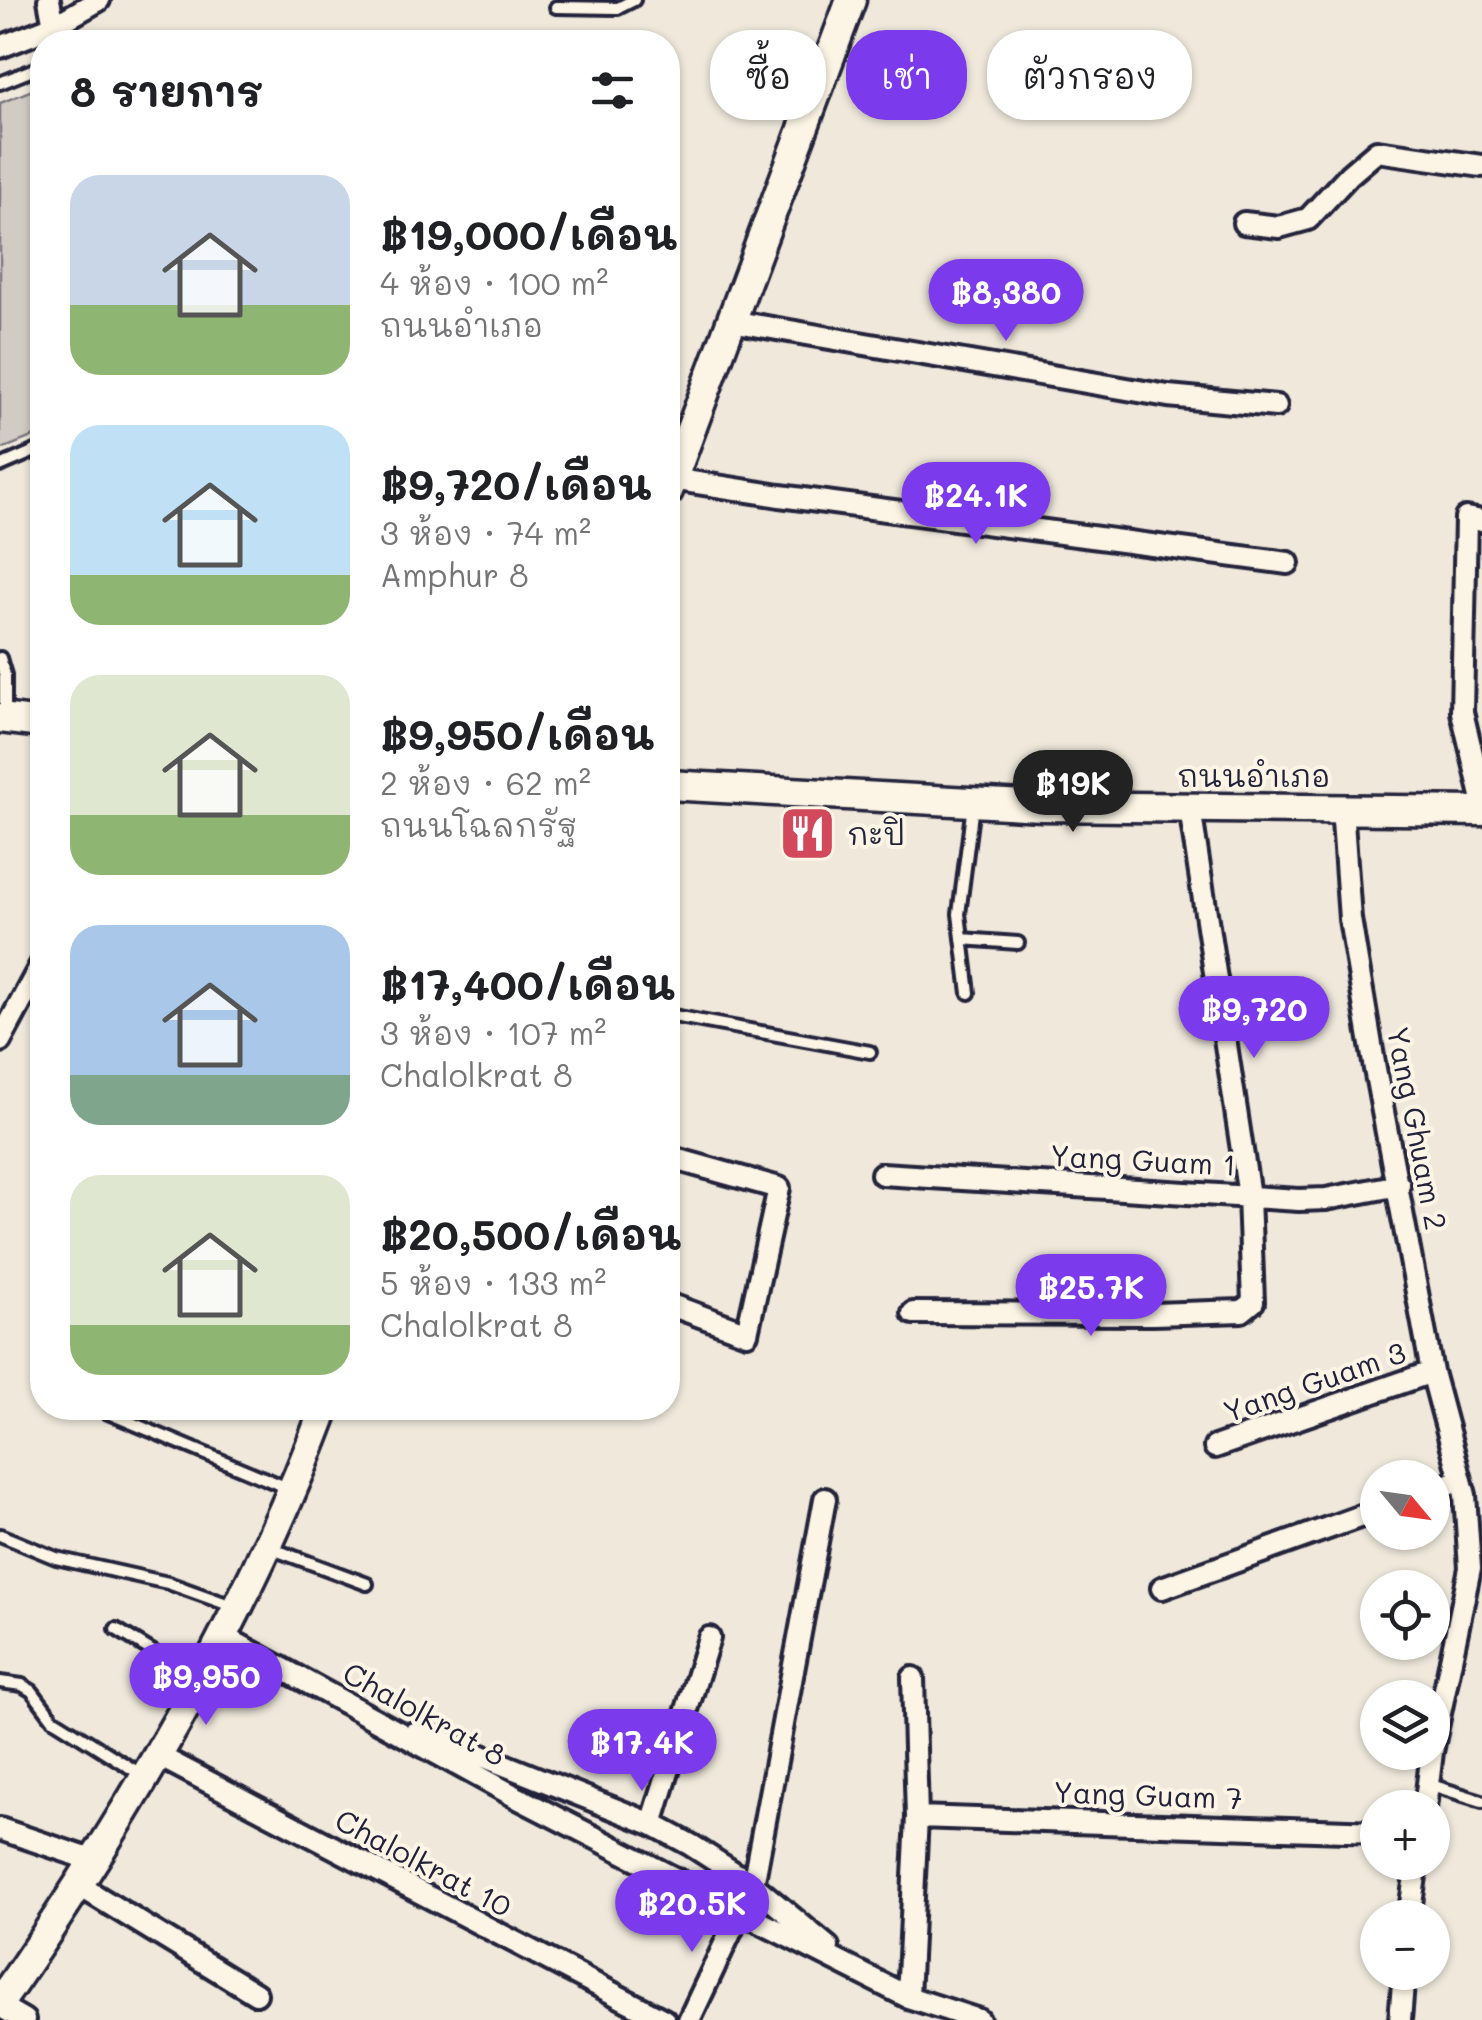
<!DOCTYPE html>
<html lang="th">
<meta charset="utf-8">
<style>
:root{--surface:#fff;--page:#f2f2f2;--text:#202124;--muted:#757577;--accent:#7c3aed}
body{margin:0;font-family:Mali,"Playpen Sans Thai",sans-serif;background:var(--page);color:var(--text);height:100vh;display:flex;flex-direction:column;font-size:38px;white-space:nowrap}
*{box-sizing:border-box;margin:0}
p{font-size:32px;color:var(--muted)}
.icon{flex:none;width:55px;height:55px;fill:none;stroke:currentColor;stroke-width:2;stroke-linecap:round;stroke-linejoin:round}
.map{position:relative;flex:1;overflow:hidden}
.sheet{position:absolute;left:30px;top:30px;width:650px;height:1390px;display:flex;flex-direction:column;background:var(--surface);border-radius:40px;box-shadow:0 2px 8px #0004}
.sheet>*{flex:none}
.hud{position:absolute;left:710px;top:30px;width:620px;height:90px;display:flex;gap:20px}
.needle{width:65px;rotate:119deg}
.buttons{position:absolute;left:1360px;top:1460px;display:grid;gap:20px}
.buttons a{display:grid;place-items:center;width:90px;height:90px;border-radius:50%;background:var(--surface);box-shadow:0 2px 8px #0004;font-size:50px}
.price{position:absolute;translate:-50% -85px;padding:0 22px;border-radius:35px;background:var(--accent);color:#fff;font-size:32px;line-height:65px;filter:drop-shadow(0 2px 5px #0008)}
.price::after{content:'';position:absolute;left:50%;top:60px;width:30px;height:22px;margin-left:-15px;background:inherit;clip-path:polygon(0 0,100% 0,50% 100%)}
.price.current{background:#222;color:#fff}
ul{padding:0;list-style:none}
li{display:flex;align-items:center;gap:30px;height:250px;padding:0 40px}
li span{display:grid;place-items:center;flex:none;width:280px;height:200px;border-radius:30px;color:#555}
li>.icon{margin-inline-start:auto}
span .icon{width:120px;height:120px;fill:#fffc;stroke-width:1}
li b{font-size:42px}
h2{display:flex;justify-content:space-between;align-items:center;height:120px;padding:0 40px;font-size:42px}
.tag{padding:0 35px;border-radius:40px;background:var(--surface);box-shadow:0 2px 8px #0004;font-size:35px;line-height:90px}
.tag.current{background:var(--accent);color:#fff}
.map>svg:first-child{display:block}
.green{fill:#d1cbc3;stroke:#7a767f;stroke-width:2.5}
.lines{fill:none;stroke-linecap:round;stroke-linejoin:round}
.lane-casing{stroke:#22223b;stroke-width:18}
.street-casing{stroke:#22223b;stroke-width:28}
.secondary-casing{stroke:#22223b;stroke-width:35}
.lane{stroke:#fcf5e5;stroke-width:10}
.street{stroke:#fcf5e5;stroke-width:20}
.secondary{stroke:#fcf5e5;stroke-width:28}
.labels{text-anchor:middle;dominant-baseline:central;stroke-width:8;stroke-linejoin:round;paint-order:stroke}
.street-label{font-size:30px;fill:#22223b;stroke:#fcf5e5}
.poi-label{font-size:30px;fill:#22223b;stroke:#fcf5e5;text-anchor:start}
</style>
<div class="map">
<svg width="1482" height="2020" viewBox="0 0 1482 2020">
<rect width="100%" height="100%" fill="#efe8db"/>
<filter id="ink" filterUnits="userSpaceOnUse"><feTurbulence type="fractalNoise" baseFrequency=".01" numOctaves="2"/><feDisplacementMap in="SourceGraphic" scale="20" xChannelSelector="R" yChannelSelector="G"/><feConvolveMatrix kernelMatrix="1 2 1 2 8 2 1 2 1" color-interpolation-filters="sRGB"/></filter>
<g filter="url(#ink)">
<path class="green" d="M 42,86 L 42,433 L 0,450 L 0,103 Z"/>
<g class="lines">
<defs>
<path id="lane" d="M 556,7 L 618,8 L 634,0
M 0,83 L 42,66
M 0,466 L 42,448
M 0,658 L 5,675 L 5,718
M 962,939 L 1018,943
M 969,993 L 959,914 L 973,805
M 668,1015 L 870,1052
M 96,1408 L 290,1489
M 0,1535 L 56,1558 L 168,1583 L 235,1607
M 270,1548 L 367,1584
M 116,1629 L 199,1680
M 0,1682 L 22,1685 L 32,1691 L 53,1719 L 142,1775
M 1428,1784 L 1482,1801"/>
<path id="street" d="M 49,0 L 54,26
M 0,47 L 54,26 L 99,0
M 1244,223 L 1279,227 L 1308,219 L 1349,175 L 1377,151 L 1482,166
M 731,321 L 1168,396 L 1276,406
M 672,479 L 780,496 L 1288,563
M 1482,521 L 1466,518 L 1462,712 L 1482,796
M 1342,807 L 1350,919 L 1375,1069 L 1432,1372 L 1465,1495 L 1470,1568 L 1432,1752
M 0,1041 L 42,963
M 668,1157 L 779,1188 L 747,1333 L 668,1304
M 882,1174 L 1299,1200 L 1326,1199 L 1399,1185
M 913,1313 L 1153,1314 L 1242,1311 L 1253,1302 L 1249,1196 L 1190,808
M 1215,1447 L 1432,1372
M 1432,1490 L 1461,1480
M 1162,1588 L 1378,1510
M 223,1636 L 518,1798 L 740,1912 L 908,1997 L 979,2020
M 414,1733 L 442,1740 L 652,1824 L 691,1845 L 753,1885 L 828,1947
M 157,1755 L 664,2020
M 1425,1808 L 1432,1752
M 917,1817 L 1378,1832
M 652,1824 L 709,1638
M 0,1829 L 95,1861
M 753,1885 L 825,1499
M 80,1886 L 256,1994
M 1409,1918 L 1417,1862
M 908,1997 L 917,1817 L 913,1678
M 0,2006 L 24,2020
M 689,2020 L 740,1912
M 1400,2020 L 1404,1972"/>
<path id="secondary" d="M 668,491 L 851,0
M 0,718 L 42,723
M 668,785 L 1042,806 L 1482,811
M 0,2002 C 128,1817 246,1619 325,1408"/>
</defs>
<use href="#lane" class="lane-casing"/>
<use href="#street" class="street-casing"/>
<use href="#secondary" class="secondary-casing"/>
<use href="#lane" class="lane"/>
<use href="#street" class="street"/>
<use href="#secondary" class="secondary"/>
</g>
</g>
<defs>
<symbol id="restaurant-square" viewBox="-11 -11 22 22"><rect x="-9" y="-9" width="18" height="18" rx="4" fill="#d1495b" stroke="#fcf5e5"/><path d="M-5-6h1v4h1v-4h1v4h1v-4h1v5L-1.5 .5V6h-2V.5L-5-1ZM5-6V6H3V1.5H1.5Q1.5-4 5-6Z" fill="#fff"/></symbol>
</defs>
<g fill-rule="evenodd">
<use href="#restaurant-square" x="776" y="802" width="63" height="63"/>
</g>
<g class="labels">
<g class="street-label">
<text x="1254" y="775">ถนนอำเภอ</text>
<text transform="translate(1418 1128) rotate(79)">Yang Ghuam 2</text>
<text transform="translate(1143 1159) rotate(3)">Yang Guam 1</text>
<text transform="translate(1314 1381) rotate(-19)">Yang Guam 3</text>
<text transform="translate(425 1713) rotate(29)">Chalolkrat 8</text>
<text transform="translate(1148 1794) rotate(2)">Yang Guam 7</text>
<text transform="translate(424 1862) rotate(28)">Chalolkrat 10</text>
</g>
<g class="poi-label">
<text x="847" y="833">กะปิ</text>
</g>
</g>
</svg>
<div class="buttons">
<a><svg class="needle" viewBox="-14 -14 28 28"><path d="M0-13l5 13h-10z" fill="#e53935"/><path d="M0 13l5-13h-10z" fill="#757577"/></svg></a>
<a><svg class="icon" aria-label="locate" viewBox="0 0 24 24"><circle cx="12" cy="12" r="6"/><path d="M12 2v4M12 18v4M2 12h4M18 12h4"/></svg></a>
<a><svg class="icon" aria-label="layers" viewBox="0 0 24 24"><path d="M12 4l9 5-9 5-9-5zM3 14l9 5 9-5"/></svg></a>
<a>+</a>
<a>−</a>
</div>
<b class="price" style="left:1006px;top:344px">฿8,380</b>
<b class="price" style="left:976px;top:547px">฿24.1K</b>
<b class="price current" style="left:1073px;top:835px">฿19K</b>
<b class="price" style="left:1254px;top:1061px">฿9,720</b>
<b class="price" style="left:1091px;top:1339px">฿25.7K</b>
<b class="price" style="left:206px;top:1728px">฿9,950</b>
<b class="price" style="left:642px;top:1794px">฿17.4K</b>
<b class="price" style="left:692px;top:1955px">฿20.5K</b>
<div class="hud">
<a class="tag">ซื้อ</a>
<a class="tag current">เช่า</a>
<a class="tag">ตัวกรอง</a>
</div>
<section class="sheet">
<h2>8 รายการ<svg class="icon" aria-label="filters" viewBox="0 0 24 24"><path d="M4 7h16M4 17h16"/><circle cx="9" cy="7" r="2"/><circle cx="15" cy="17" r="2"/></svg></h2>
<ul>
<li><span style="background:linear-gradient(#c9d6e8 65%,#8fb573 0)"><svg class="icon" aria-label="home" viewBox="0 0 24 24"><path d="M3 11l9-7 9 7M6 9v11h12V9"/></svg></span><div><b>฿19,000/เดือน</b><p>4 ห้อง · 100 m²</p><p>ถนนอำเภอ</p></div></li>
<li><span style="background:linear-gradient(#bfe0f5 75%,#8fb573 0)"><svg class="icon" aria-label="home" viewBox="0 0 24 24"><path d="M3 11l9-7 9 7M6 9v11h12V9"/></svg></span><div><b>฿9,720/เดือน</b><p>3 ห้อง · 74 m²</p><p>Amphur 8</p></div></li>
<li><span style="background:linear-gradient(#dfe7d0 70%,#8fb573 0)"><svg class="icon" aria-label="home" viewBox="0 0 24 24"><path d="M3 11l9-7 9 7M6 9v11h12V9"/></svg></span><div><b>฿9,950/เดือน</b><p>2 ห้อง · 62 m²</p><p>ถนนโฉลกรัฐ</p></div></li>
<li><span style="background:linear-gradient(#a9c7e8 75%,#7fa58c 0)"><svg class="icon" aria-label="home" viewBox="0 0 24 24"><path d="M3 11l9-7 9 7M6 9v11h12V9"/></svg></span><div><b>฿17,400/เดือน</b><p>3 ห้อง · 107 m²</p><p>Chalolkrat 8</p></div></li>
<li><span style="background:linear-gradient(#dfe7d0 75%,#8fb573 0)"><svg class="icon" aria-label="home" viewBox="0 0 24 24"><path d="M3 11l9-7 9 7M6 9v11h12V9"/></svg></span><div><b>฿20,500/เดือน</b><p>5 ห้อง · 133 m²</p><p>Chalolkrat 8</p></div></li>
</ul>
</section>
</div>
